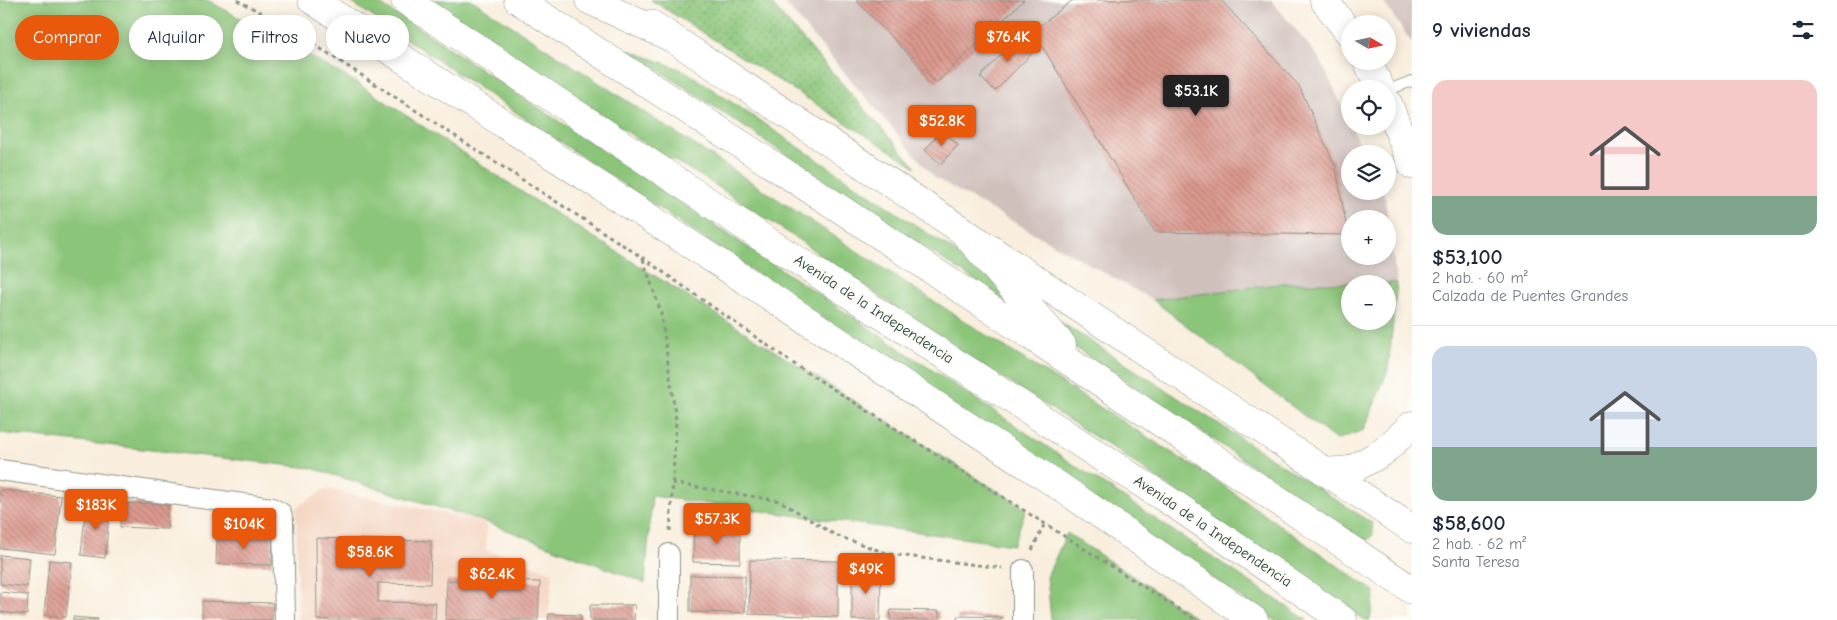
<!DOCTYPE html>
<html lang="es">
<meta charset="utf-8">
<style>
:root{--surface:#fff;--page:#f6f6f7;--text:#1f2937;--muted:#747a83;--line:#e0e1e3;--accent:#ea580c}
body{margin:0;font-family:"Comic Neue",sans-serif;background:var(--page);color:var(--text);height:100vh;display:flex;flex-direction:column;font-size:19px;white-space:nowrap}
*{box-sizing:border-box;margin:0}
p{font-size:16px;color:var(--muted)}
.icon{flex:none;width:28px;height:28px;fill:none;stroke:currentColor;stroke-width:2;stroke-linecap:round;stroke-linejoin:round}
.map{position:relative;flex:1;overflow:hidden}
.side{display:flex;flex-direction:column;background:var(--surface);width:425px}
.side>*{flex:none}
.top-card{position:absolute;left:15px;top:15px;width:475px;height:45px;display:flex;gap:10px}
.needle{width:32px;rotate:99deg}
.buttons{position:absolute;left:1341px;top:15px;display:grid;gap:10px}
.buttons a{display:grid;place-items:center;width:55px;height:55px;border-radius:50%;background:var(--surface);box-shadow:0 2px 12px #0003;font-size:25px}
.price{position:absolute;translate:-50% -42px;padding:0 11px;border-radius:5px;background:var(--accent);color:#fff;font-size:16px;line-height:32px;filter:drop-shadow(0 1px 2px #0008)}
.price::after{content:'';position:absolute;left:50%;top:30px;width:15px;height:11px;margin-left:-8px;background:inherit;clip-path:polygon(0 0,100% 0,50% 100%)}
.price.current{background:#222;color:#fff}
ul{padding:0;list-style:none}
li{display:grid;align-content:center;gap:10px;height:265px;padding:0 20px}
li+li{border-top:1px solid var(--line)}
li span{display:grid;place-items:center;height:155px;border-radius:15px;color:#555}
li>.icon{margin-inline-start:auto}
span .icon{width:90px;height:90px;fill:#fffc;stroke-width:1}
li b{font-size:21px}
h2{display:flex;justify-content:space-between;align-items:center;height:60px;padding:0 20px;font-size:21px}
.tag{padding:0 18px;border-radius:22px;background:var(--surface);box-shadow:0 2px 12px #0003;font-size:18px;line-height:45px}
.tag.current{background:var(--accent);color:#fff}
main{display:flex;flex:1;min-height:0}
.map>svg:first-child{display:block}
.built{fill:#f4d3c0}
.industrial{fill:#d0c0bc;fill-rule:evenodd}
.grass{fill:#8bc579;stroke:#558156;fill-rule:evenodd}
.park{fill:url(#park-dots);stroke:#558156}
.building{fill:url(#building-back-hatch)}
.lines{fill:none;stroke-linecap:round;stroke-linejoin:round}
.service-casing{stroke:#8c9688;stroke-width:12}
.minor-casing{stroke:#8c9688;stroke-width:22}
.primary-casing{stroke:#8c9688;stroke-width:29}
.trunk-casing{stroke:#8c9688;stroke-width:29}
.path{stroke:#8c9688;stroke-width:3;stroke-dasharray:4 4;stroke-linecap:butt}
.service{stroke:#fff;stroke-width:10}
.minor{stroke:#fff;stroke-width:20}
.primary{stroke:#fff;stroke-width:28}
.trunk{stroke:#fff;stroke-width:28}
.labels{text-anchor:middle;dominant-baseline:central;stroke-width:4;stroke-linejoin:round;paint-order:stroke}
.street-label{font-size:15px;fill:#1f3d34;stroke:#fdfcf7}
</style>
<main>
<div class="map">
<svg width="1412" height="620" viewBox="0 0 1412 620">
<defs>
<pattern id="park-dots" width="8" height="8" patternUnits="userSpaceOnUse" patternTransform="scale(1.25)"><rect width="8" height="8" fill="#8bc579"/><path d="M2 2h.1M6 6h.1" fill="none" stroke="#71a164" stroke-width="1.8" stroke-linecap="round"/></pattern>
<pattern id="building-back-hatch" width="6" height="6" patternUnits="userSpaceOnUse" patternTransform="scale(1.25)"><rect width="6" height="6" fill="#dc998f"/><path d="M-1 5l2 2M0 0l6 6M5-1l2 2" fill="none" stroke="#b27e76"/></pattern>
</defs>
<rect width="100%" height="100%" fill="#fdfcf7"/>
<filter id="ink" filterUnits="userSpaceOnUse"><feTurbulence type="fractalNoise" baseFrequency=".02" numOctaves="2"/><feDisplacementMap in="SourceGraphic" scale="10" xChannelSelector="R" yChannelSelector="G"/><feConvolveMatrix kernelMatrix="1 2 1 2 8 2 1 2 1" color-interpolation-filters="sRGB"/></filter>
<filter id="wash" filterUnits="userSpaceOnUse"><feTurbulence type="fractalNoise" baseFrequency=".0096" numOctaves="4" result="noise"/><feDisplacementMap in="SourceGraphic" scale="20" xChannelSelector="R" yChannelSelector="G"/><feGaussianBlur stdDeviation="1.12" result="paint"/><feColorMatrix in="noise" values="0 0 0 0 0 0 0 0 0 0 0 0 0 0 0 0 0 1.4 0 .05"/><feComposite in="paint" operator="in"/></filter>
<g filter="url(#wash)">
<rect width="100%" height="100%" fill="#f9eedd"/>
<path class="built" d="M 325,489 L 486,522 L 486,550 L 553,572 L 548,620 L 298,620 L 296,508 Z"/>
<path class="industrial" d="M 782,0 L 1271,0 L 1320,59 L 1364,154 L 1350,154 L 1350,191 L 1382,191 L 1385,198 L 1397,283 L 1286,283 L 1153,300 L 935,178 ZM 1350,219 L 1388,219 L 1388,256 L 1350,256 Z
M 1382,0 L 1412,0 L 1412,43 Z"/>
<path class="grass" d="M 0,0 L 207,0 L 354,81 L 528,196 L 1026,509 L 1013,545 L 652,496 L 645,583 L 486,522 L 311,468 L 0,433 Z
M 348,0 L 373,0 L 425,32 L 1307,620 L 1274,620 Z
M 433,0 L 472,0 L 992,339 L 1215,480 L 1375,592 L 1370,620 L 1365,620 L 1334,602 L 1119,452 L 935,335 L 799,240 L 706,179 L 645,144 Z
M 629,50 L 685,71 L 1048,314 L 1372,523 L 1373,534 L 1369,539 L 1364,540 Z
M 1286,283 L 1397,283 L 1388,370 L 1364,430 L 1336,440 L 1153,300 ZM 1350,284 L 1388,284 L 1388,321 L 1350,321 Z
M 1067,533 L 1199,620 L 1051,620 L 1047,576 Z"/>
<path class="park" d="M 651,0 L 768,0 L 916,167 Z"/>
<g id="blocks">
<path class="building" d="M 856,0 L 1024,0 L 936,83 Z
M 1073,0 L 1221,0 L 1299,86 L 1336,168 L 1348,235 L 1155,232 L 1033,31 Z
M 1020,35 L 1035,50 L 995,91 L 980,77 Z
M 942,130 L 958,145 L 941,164 L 925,150 Z
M 0,490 L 61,496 L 55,554 L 0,548 Z
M 121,503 L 168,504 L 167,529 L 120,527 Z
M 86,504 L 110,506 L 105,558 L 81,555 Z
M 694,526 L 740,527 L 740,563 L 693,562 Z
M 217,534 L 273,535 L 272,565 L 216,564 Z
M 316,538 L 431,541 L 430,584 L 378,583 L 378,602 L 436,603 L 435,620 L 317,620 Z
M 0,555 L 30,558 L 27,587 L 0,584 Z
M 49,560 L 72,562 L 66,617 L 44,615 Z
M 750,560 L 838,561 L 838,617 L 749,614 Z
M 852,571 L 881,571 L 880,620 L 852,620 Z
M 690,575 L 745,576 L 745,613 L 690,612 Z
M 447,580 L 540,582 L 538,620 L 446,620 Z
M 0,592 L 28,595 L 27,615 L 0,612 Z
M 202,601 L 273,603 L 272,620 L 202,620 Z
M 590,605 L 635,605 L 634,620 L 590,620 Z
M 891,610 L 939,611 L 939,620 L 890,620 Z
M 549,614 L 581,615 L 581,620 L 548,620 Z
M 957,616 L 1001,617 L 1001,620 L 957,620 Z
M 73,617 L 98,619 L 98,620 L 73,620 Z"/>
</g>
</g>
<g filter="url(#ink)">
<use href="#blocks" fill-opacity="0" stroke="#8c9688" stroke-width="1"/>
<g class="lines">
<defs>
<path id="service" d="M 1388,90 L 1412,81"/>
<path id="minor" d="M 0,470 L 272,508 L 281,513 L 283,521 L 285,620
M 1023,570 L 1023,620
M 669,620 L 669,554"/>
<path id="primary" d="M 312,0 L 727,268 L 1062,488 L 1254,620
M 1324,0 L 1350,34
M 651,24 L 1412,529
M 1367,61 L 1381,89
M 1388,103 L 1412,165
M 1325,472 L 1351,470 L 1383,452 L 1412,425"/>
<path id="trunk" d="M 405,0 L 755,233 L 1177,506 L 1343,620
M 518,0 L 836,206 L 1412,590
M 589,0 L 670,37
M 966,235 L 1062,345"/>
</defs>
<use href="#service" class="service-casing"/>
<use href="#minor" class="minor-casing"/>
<use href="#primary" class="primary-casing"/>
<use href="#trunk" class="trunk-casing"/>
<path class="path" d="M 237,0 L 281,23 L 643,258 L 797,366 L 1196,620
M 643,259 L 661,313 L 676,420 L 670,533
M 672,483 L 780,501 L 835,535 L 889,554 L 1002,568
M 1032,550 L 1045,523"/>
<use href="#service" class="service"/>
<use href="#minor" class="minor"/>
<use href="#primary" class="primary"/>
<use href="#trunk" class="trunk"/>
</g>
</g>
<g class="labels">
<g class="street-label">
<text transform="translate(874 309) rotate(33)">Avenida de la Independencia</text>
<text transform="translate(1213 531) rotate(34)">Avenida de la Independencia</text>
</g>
</g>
</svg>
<div class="buttons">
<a><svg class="needle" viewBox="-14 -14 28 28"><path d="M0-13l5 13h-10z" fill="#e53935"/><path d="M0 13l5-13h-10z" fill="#747a83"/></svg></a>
<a><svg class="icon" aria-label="locate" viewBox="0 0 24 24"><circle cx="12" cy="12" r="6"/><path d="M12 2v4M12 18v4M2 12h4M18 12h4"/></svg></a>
<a><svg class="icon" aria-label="layers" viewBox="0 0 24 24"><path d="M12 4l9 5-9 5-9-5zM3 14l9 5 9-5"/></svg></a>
<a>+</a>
<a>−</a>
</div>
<b class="price" style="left:1008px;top:63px">$76.4K</b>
<b class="price current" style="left:1196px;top:117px">$53.1K</b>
<b class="price" style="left:942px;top:147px">$52.8K</b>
<b class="price" style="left:96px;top:531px">$183K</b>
<b class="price" style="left:717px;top:545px">$57.3K</b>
<b class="price" style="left:244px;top:550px">$104K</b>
<b class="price" style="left:370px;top:578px">$58.6K</b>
<b class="price" style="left:866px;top:595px">$49K</b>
<b class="price" style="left:492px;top:600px">$62.4K</b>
<div class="top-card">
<a class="tag current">Comprar</a>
<a class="tag">Alquilar</a>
<a class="tag">Filtros</a>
<a class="tag">Nuevo</a>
</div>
</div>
<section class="side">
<h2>9 viviendas<svg class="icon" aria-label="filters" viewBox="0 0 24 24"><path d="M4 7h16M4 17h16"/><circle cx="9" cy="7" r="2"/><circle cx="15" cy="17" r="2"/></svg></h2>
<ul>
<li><span style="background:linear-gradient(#f6c9c9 75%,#7fa58c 0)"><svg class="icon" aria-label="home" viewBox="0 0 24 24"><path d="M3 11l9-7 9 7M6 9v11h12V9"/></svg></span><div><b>$53,100</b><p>2 hab. · 60 m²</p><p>Calzada de Puentes Grandes</p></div></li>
<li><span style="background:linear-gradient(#c9d6e8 65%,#7fa58c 0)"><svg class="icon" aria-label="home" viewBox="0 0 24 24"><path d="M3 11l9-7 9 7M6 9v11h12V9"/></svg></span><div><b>$58,600</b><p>2 hab. · 62 m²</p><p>Santa Teresa</p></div></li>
</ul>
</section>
</main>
